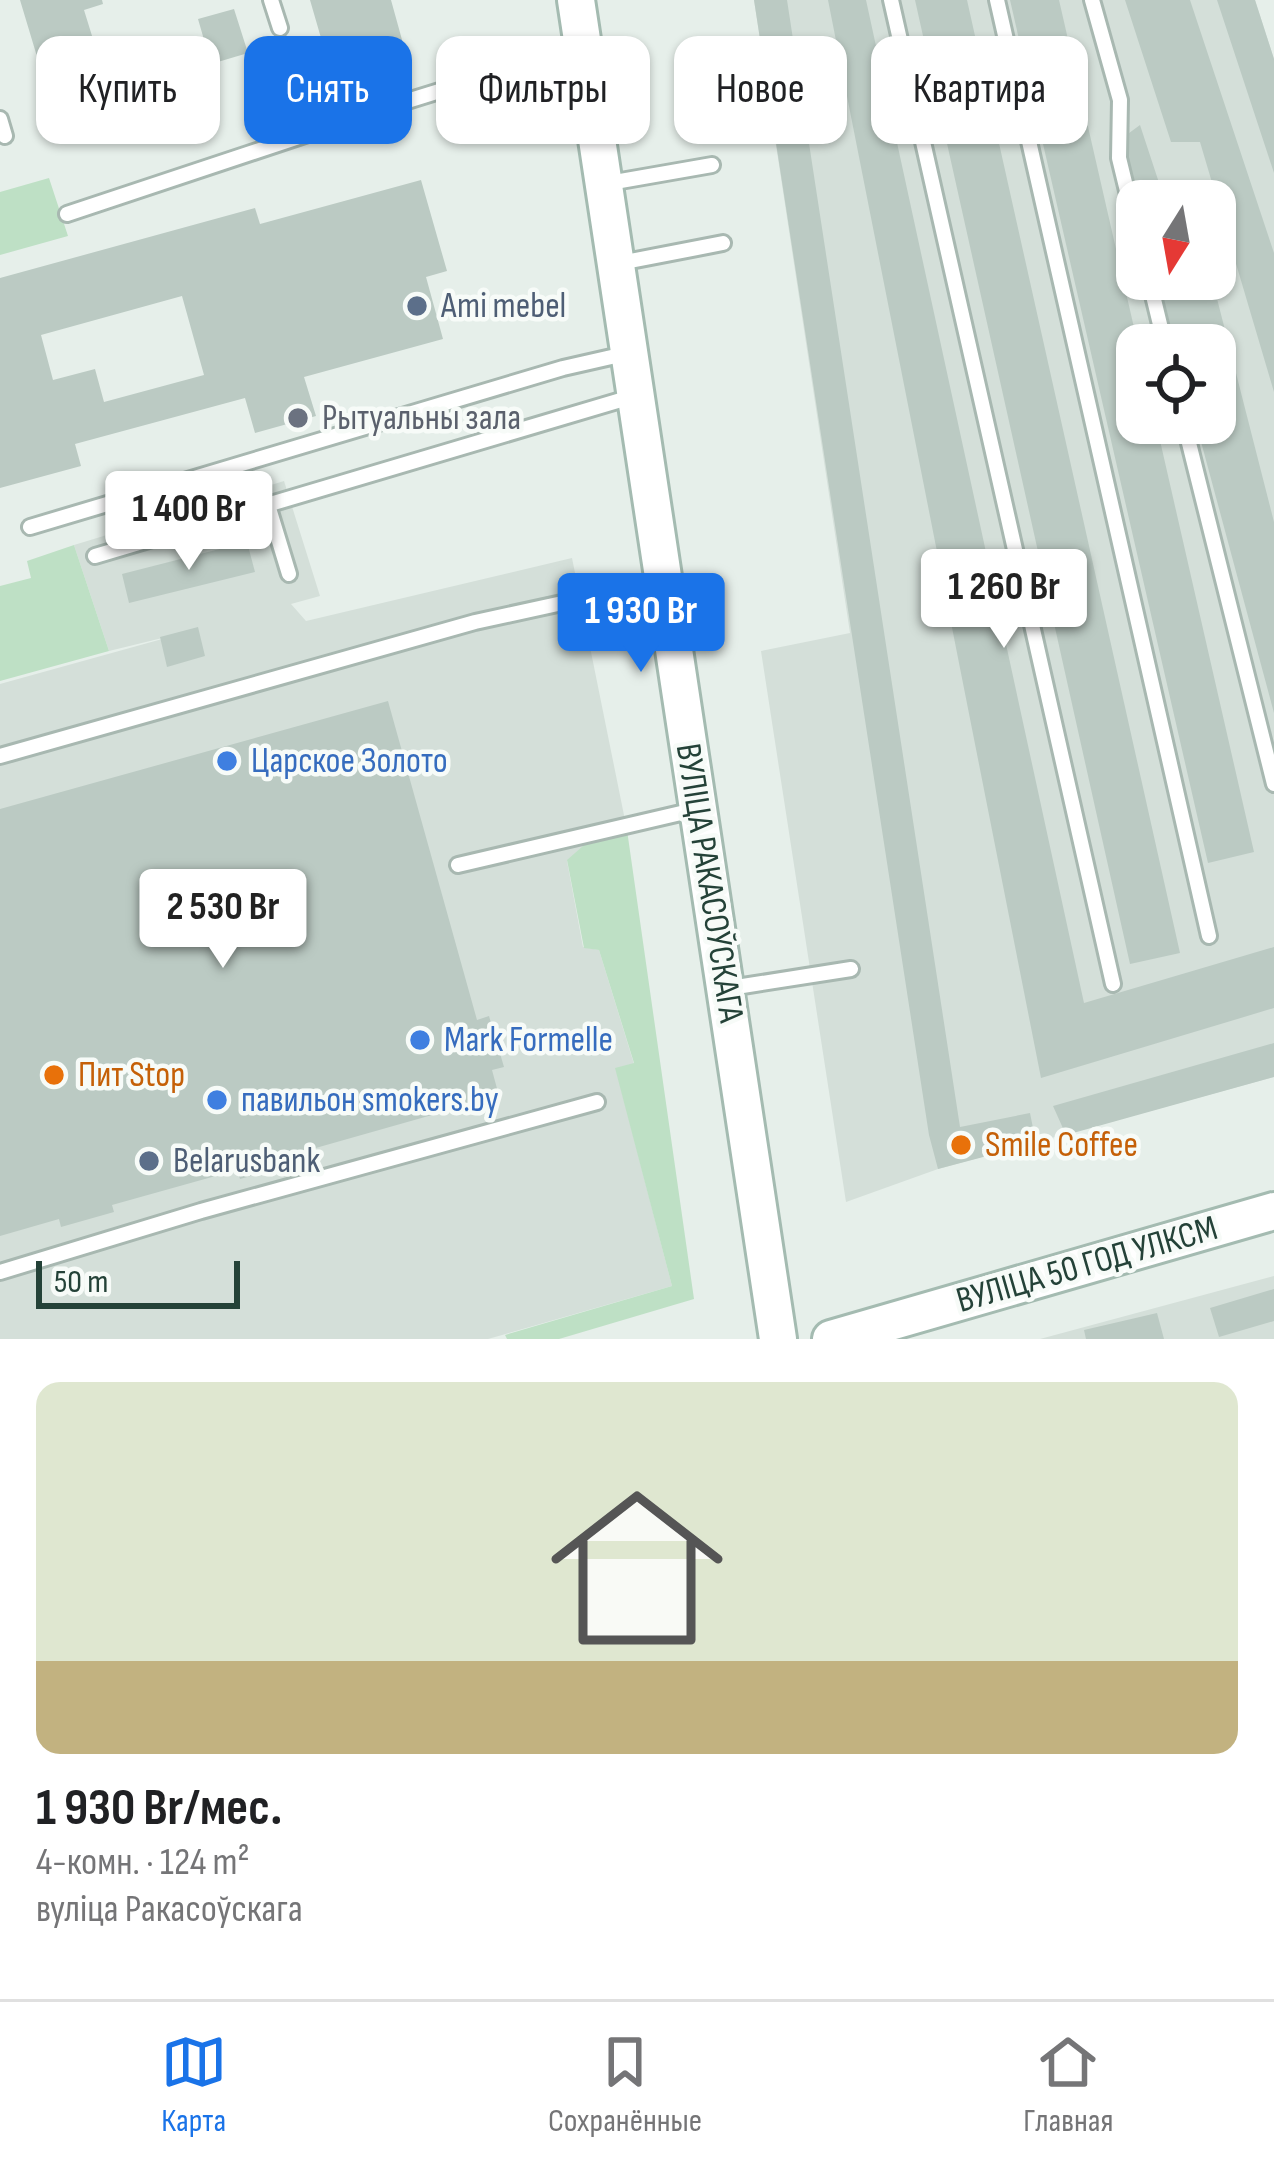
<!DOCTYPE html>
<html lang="ru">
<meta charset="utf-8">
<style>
:root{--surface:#fff;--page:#f2f2f2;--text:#202124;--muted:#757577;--line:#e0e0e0;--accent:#1a73e8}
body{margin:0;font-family:"Sofia Sans Condensed",sans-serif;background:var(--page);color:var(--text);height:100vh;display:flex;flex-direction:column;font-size:45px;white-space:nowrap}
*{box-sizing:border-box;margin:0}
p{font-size:39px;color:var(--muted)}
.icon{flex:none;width:66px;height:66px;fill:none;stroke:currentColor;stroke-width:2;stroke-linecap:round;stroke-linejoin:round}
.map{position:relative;height:1339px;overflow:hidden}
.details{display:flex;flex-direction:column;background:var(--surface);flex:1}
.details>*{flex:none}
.guide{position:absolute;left:36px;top:36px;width:1203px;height:108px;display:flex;gap:24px}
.needle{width:78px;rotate:191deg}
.buttons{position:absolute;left:1116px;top:180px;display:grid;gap:24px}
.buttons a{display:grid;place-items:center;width:120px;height:120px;border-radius:24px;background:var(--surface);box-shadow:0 3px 9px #0004;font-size:60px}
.scale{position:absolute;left:36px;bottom:30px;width:204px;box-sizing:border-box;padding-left:12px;border:6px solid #244238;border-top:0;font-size:33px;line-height:42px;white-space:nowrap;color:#244238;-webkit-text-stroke:9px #f7fbf8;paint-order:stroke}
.price{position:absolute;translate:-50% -102px;padding:0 27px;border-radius:12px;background:#fff;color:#222;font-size:39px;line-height:78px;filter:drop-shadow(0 3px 6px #0008)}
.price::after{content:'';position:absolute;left:50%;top:72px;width:36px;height:27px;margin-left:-18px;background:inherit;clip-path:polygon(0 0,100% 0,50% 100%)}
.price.on{background:var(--accent);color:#fff}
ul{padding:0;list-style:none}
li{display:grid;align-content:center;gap:24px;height:636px;padding:0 36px}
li+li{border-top:3px solid var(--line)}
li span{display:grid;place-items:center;height:372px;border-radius:24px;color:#555}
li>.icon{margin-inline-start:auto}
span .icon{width:216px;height:216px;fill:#fffc;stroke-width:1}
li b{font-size:51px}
.chip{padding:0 42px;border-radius:24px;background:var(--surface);box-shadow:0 3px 9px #0004;font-size:42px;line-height:108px}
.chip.on{background:var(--accent);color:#fff}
.dock{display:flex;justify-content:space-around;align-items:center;height:168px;border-top:3px solid var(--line);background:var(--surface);font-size:33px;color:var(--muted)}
.dock a{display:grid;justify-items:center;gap:6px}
.dock .on{color:var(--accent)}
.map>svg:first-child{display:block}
.built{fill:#d4dfd9;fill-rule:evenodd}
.green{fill:#bee0c5}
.building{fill:#bbcac3;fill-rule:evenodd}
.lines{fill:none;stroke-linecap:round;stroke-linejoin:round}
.lane-casing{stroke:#a8b8b1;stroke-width:20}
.secondary-casing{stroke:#a4bbb1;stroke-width:42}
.lane{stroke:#fff;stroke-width:14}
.secondary{stroke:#fff;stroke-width:36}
.service-dot{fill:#5c6f8a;stroke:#f7fbf8;stroke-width:4.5}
.worship-dot{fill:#6b7280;stroke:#f7fbf8;stroke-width:4.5}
.shop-dot{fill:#3f7fe0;stroke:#f7fbf8;stroke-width:4.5}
.food-dot{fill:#e8710a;stroke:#f7fbf8;stroke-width:4.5}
.labels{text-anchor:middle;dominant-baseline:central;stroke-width:9;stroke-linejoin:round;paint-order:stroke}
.service-label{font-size:36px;fill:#4e5e75;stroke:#f7fbf8;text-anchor:start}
.worship-label{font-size:36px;fill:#5b616d;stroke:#f7fbf8;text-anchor:start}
.shop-label{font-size:36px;fill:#366cbe;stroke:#f7fbf8;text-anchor:start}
.street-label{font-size:36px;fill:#244238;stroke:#f7fbf8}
.food-label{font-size:36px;fill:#c56008;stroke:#f7fbf8;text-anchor:start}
</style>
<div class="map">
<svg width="1274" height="1339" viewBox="0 0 1274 1339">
<rect width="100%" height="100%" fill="#e6efea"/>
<path class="built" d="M 754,0 L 1255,0 L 1274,59 L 1274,1077 L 938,1169 L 846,1202 L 761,651 L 850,633 ZM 1137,201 L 1215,201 L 1215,279 L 1137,279 ZM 1137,345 L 1215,345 L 1215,423 L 1137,423 Z
M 284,481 L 320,596 L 291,604 L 306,621 L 572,558 L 627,830 L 567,861 L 583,947 L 599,950 L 634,1064 L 616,1069 L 672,1286 L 488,1339 L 0,1339 L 0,684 L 191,631 L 109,651 L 74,545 Z
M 1274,1276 L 1274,1339 L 1040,1339 Z"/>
<path class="green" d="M 49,178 L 68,236 L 0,255 L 0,192 Z
M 74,545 L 109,651 L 0,681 L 0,586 L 31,578 L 27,561 Z
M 627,830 L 694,1299 L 559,1339 L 507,1339 L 505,1335 L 672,1286 L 615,1068 L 634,1063 L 599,950 L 584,948 L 567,860 L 591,839 Z"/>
<path class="building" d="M 20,0 L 102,0 L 103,4 L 84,10 L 97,52 L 115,47 L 137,121 L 63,143 Z
M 310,0 L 391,0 L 404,47 L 330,69 Z
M 754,0 L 787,0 L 960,1127 L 1030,1113 L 1036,1143 L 938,1169 L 929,1135 Z
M 828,0 L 866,0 L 1084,1003 L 1274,947 L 1274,1008 L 1041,1078 Z
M 915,0 L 967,0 L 1180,953 L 1130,964 Z
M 1010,0 L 1059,0 L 1138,345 L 1137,423 L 1156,423 L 1254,852 L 1208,863 Z
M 1125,0 L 1190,0 L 1274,253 L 1274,392 L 1200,142 L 1171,142 Z
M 1217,0 L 1255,0 L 1274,59 L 1274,173 Z
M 234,9 L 248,53 L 211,64 L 198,19 Z
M 1140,125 L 1165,201 L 1137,201 L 1121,139 Z
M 421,180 L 447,271 L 426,277 L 443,339 L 304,377 L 316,416 L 255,433 L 245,398 L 75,444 L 81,466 L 0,488 L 0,278 L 255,208 L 260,224 ZM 182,296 L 204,375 L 104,402 L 95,369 L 53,380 L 41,335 Z
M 1158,279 L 1212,279 L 1274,522 L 1274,713 L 1196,423 L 1215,423 L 1215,345 L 1175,345 Z
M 247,542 L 255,572 L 129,603 L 122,574 Z
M 198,627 L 205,656 L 167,667 L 160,637 Z
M 388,701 L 477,1020 L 489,1016 L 504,1067 L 492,1070 L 499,1096 L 291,1155 L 293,1164 L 240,1179 L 237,1170 L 112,1205 L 114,1212 L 61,1227 L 59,1219 L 0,1236 L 0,809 Z
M 1274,1043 L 1274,1077 L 1066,1135 L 1053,1106 Z
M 1274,1289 L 1274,1321 L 1219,1337 L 1210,1308 Z
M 1157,1313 L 1164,1339 L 1086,1339 L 1084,1330 Z"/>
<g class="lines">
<defs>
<path id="lane" d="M 271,0 L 280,28
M 891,0 L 1113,984
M 997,0 L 1209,936
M 1092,0 L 1120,100 L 1119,158 L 1137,232
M 0,119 L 5,136
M 609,183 L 712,165
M 67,214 L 404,102 L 578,48
M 620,263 L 723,243
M 1149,279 L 1165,345
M 1184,423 L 1274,784
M 268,505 L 289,574
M 30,527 L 563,368 L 629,353
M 95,556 L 631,397
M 0,756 L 475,622 L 663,581
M 458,865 L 698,809
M 730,988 L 851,969
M 0,1272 L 201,1211 L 597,1102"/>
<path id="secondary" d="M 576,0 L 778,1339
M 831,1339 L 1274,1211"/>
</defs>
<use href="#lane" class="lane-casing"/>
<use href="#secondary" class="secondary-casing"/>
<use href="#lane" class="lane"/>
<use href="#secondary" class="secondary"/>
</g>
<g class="service-dot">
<circle cx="417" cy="306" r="12"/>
<circle cx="149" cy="1161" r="12"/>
</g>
<circle class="worship-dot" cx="298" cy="418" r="12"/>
<g class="shop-dot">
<circle cx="227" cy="761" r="12"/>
<circle cx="420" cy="1040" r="12"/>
<circle cx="217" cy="1100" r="12"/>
</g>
<g class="food-dot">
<circle cx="54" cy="1075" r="12"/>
<circle cx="961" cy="1145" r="12"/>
</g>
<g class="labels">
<g class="service-label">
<text x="441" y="306">Ami mebel</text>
<text x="173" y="1161">Belarusbank</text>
</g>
<g class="worship-label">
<text x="322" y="418">Рытуальны зала</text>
</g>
<g class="shop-label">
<text x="251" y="761">Царское Золото</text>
<text x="444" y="1040">Mark Formelle</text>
<text x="241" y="1100">павильон smokers.by</text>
</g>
<g class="street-label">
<text transform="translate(709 883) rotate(81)">ВУЛІЦА РАКАСОЎСКАГА</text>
<text transform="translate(1087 1265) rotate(-16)">ВУЛІЦА 50 ГОД УЛКСМ</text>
</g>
<g class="food-label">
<text x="78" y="1075">Пит Stop</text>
<text x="985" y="1145">Smile Coffee</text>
</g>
</g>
</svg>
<div class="buttons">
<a><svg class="needle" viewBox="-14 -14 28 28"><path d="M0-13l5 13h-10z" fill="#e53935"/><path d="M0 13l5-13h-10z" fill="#757577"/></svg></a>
<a><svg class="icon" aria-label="locate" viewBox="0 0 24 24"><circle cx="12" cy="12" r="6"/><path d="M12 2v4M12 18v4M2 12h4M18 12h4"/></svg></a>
</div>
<div class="scale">50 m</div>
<b class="price" style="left:189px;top:573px">1 400 Br</b>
<b class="price" style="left:1004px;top:651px">1 260 Br</b>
<b class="price on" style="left:641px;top:675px">1 930 Br</b>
<b class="price" style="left:223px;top:971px">2 530 Br</b>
<div class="guide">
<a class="chip">Купить</a>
<a class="chip on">Снять</a>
<a class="chip">Фильтры</a>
<a class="chip">Новое</a>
<a class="chip">Квартира</a>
</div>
</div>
<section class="details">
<ul>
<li><span style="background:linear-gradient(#dfe7d0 75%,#c2b280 0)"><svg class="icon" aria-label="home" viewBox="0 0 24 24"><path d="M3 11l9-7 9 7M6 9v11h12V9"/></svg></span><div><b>1 930 Br/мес.</b><p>4-комн. · 124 m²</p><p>вуліца Ракасоўскага</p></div></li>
</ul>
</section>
<nav class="dock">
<a class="on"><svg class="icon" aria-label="map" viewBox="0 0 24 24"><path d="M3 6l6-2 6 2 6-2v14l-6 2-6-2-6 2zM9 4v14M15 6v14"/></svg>Карта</a>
<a><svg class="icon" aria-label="saved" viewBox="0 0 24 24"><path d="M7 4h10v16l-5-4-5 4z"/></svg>Сохранённые</a>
<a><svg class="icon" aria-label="home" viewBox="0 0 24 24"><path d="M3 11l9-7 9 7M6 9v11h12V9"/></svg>Главная</a>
</nav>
